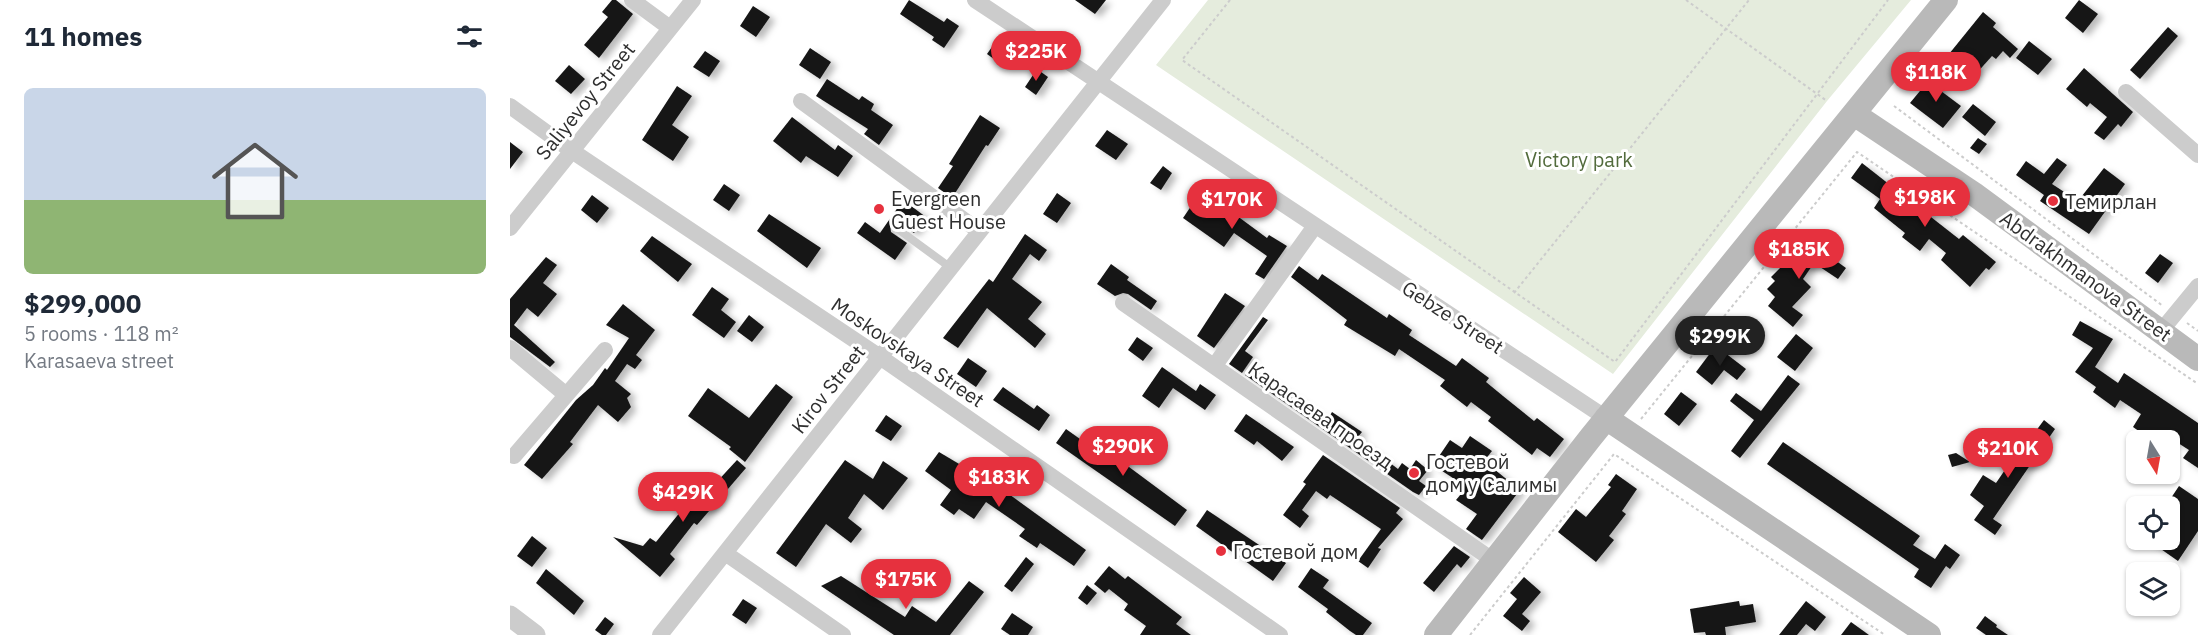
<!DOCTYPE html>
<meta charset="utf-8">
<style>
:root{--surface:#fff;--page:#f6f6f7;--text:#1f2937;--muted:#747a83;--line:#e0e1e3;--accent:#e6313e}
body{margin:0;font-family:"IBM Plex Sans",sans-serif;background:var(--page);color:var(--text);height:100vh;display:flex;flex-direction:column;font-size:22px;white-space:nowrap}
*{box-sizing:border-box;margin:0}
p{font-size:20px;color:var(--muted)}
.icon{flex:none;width:33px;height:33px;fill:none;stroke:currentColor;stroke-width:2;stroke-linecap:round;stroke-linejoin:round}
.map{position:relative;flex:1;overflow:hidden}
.drawer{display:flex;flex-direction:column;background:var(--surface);width:510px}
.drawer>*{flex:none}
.needle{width:39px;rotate:169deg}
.controls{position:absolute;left:1616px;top:430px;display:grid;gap:12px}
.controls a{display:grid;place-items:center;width:54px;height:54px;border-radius:9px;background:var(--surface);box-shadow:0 2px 4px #0004;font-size:30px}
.price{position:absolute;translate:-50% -51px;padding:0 14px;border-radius:21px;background:var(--accent);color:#fff;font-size:20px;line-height:39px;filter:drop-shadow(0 2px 3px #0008)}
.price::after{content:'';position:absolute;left:50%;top:36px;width:18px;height:14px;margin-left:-9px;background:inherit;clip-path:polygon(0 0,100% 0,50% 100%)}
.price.active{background:#222;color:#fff}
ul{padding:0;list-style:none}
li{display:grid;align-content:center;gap:12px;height:318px;padding:0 24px}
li+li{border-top:2px solid var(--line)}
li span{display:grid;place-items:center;height:186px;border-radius:9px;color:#555}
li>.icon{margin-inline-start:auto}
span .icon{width:108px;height:108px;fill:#fffc;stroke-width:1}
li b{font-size:26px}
h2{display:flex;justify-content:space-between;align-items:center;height:72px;padding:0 24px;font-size:26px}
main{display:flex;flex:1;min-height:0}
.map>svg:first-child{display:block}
.green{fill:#e5ecdd}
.building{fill:#161616;filter:url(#shadow)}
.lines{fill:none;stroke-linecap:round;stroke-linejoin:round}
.path{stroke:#ccc;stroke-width:2;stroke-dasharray:3 3;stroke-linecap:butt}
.service{stroke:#ccc;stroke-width:8}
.minor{stroke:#ccc;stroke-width:16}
.tertiary{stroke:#ccc;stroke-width:21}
.secondary{stroke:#b9b9b9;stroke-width:24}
.poi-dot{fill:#e6313e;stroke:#fff;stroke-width:2}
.labels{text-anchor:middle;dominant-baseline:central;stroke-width:6;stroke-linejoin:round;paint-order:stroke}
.street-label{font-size:20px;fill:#2f2f2f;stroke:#fff}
.park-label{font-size:20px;fill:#526b3c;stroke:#fff}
.poi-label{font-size:20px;fill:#2f2f2f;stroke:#fff;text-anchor:start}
</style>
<main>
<section class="drawer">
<h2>11 homes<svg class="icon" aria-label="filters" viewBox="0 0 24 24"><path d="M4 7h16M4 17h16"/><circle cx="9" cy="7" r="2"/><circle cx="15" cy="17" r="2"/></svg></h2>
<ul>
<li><span style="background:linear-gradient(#c9d6e8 60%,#8fb573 0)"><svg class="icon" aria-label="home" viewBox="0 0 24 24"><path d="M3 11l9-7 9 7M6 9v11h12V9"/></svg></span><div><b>$299,000</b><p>5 rooms · 118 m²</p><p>Karasaeva street</p></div></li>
</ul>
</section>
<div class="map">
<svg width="1688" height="635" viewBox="0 0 1688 635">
<defs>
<filter id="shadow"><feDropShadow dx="5.5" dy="3.5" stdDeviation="3" flood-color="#0004"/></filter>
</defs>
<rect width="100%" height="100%" fill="#fff"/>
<path class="green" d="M 698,0 L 1401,0 L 1317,101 L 1103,374 L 646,65 Z"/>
<path class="building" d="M 102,0 L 106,0 L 123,14 L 89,58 L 74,45 L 98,17 L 92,12 Z
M 399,0 L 434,22 L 437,18 L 449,26 L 434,48 L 422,40 L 424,37 L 390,14 Z
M 565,0 L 596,0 L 585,14 Z
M 1569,0 L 1588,14 L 1573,33 L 1555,18 Z
M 243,6 L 260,17 L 246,37 L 230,26 Z
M 1473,12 L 1486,23 L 1483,27 L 1508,49 L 1500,58 L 1493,51 L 1486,59 L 1482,56 L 1464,76 L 1439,54 Z
M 1658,27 L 1668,36 L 1630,79 L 1620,70 Z
M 489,37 L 500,44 L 488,62 L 477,54 Z
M 1519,41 L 1542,59 L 1528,75 L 1506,58 Z
M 300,48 L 321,62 L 310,79 L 289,65 Z
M 195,51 L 210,61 L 199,77 L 183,67 Z
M 59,65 L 75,79 L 61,94 L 45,81 Z
M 1574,68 L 1623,112 L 1611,127 L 1608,124 L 1594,140 L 1584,133 L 1597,117 L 1580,103 L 1577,107 L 1556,89 Z
M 527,69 L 538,77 L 526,95 L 515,87 Z
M 1424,74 L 1433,81 L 1427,88 L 1451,106 L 1433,128 L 1400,103 Z
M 317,79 L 349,100 L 352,96 L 364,104 L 361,110 L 383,125 L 369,145 L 354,134 L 358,129 L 306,96 Z
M 167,86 L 182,96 L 162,125 L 179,137 L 163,161 L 132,140 Z
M 1463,104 L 1486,122 L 1475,136 L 1452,117 Z
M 470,115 L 490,128 L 478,146 L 476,145 L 442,198 L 428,188 L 443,166 L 439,164 Z
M 282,117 L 325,150 L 328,145 L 343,156 L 328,177 L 296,156 L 291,163 L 263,141 Z
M 597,130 L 618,144 L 606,160 L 585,146 Z
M 1468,138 L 1477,144 L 1469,154 L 1460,148 Z
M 0,142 L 13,152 L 0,169 Z
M 1547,158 L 1557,165 L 1542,184 L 1568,201 L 1594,168 L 1615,184 L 1579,234 L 1530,201 L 1534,195 L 1506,175 L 1516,161 L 1534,174 Z
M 1352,163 L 1449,239 L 1453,235 L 1486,262 L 1479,270 L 1476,268 L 1460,287 L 1431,260 L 1436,253 L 1419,239 L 1410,251 L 1392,237 L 1395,233 L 1364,208 L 1370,199 L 1341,178 Z
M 653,166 L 662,173 L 651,190 L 640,183 Z
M 214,184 L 230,195 L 219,211 L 203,200 Z
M 692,190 L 757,238 L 759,235 L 777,246 L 754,279 L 745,274 L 757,256 L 724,233 L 714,247 L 673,218 Z
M 547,193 L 561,203 L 547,223 L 533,214 Z
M 82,195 L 99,208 L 87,223 L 71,210 Z
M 393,200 L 416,217 L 404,233 L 386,221 L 380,224 L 381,232 L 397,243 L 385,260 L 347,233 L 355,222 L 370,233 Z
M 259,214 L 311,248 L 297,268 L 247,231 Z
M 515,234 L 537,250 L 529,261 L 520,254 L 502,279 L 532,302 L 518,319 L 536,334 L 525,348 L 477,308 L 448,348 L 433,338 L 479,279 L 483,282 Z
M 142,236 L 182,264 L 168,282 L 130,251 Z
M 1297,240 L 1336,268 L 1328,279 L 1304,263 L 1293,279 L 1301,287 L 1282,307 L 1293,315 L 1283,327 L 1258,306 L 1265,297 L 1257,289 L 1265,281 L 1261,277 L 1275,263 L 1278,266 Z
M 1650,254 L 1663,263 L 1648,283 L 1635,273 Z
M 36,257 L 47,265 L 33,283 L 47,294 L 28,317 L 17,308 L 4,325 L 45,362 L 40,367 L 0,337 L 0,299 Z
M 601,264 L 619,277 L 617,280 L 647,301 L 641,310 L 618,294 L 613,293 L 605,296 L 587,284 Z
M 789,266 L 808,280 L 812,274 L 877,318 L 879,314 L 902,330 L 899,335 L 946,366 L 952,358 L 979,378 L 976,382 L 993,396 L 1024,421 L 1027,418 L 1054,439 L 1040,457 L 1027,448 L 1022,455 L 978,421 L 981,417 L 961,402 L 957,407 L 930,386 L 935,380 L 889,349 L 885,356 L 834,325 L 837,320 L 781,277 Z
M 202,287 L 219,299 L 211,310 L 226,322 L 214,338 L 182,315 Z
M 715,293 L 735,306 L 704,348 L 687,336 Z
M 113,304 L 145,330 L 126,355 L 132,360 L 125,369 L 117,364 L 105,381 L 121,394 L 117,398 L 121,407 L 108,422 L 88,405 L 60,442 L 63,444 L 32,479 L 14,465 L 66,400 L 83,385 L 95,368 L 97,370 L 119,338 L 96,325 Z
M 239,315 L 254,327 L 242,342 L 227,331 Z
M 753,317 L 758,320 L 735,351 L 743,357 L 732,373 L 719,364 Z
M 1570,321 L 1603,339 L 1585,367 L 1608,383 L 1614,373 L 1688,423 L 1688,468 L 1673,458 L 1679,450 L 1665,441 L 1643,441 L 1623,427 L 1631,414 L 1610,400 L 1605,408 L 1583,392 L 1586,387 L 1565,372 L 1583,348 L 1562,335 Z
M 1286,334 L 1303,348 L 1285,371 L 1267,357 Z
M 627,337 L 643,348 L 633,361 L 618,350 Z
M 1210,349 L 1236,369 L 1227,380 L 1214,370 L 1202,385 L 1186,372 L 1201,352 L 1204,355 Z
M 458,358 L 477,371 L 466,387 L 447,374 Z
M 652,367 L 686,391 L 690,384 L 706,395 L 695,410 L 663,388 L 649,408 L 632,396 Z
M 741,368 L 818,419 L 822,412 L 852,432 L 847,438 L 888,469 L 892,463 L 900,469 L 906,460 L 918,470 L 909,481 L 916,486 L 909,495 L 903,492 L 735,375 Z
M 1278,375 L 1290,384 L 1230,458 L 1221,451 L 1244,420 L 1220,401 L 1226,393 L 1251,411 Z
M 266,384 L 283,397 L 235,462 L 219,449 L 221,447 L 178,416 L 198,388 L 239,418 Z
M 493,387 L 524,409 L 527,405 L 540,415 L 529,431 L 483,400 Z
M 1171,392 L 1187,404 L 1169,426 L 1154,414 Z
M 736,414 L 784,447 L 772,461 L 747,441 L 744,445 L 724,431 Z
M 376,415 L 392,426 L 381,441 L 365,431 Z
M 1534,420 L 1545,429 L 1483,519 L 1492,525 L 1485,535 L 1464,520 L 1474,506 L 1460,495 L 1473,475 L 1486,483 L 1512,445 L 1514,447 Z
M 556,429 L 584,449 L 588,444 L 677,510 L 665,526 L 546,443 Z
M 960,436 L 982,451 L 974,461 L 1010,490 L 972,540 L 956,529 L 967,514 L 946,500 L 951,494 L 944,490 L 949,482 L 923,465 L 940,440 L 952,448 Z
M 1273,442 L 1410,536 L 1403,545 L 1425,559 L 1435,544 L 1450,555 L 1440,569 L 1436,566 L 1421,588 L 1404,577 L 1409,569 L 1257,464 Z
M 429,452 L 471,477 L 469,481 L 492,498 L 496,492 L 576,550 L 564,566 L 530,543 L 527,548 L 509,536 L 515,529 L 476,502 L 464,519 L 449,509 L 444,515 L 430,505 L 441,490 L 415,471 Z
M 1446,453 L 1460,462 L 1442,467 L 1438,455 Z
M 813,455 L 890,508 L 886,513 L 893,519 L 868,548 L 871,549 L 858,568 L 848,561 L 871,529 L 820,495 L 817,499 L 806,491 L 792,510 L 799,516 L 790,528 L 773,515 L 796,484 L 793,482 Z
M 227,460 L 236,468 L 187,525 L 184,523 L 160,554 L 165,559 L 150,577 L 103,537 L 133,546 L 140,538 L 146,542 L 196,480 L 203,486 Z
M 335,460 L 363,479 L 373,461 L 398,478 L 373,510 L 354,494 L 338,518 L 352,529 L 341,543 L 316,524 L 286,567 L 266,553 Z
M 1106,474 L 1127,489 L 1112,511 L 1116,514 L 1099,536 L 1104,540 L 1086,562 L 1048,532 L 1066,509 L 1076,517 L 1101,487 L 1098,485 Z
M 1669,486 L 1688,499 L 1688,531 L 1668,561 L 1638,540 L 1659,540 L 1659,501 Z
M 697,510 L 776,563 L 763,581 L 686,526 Z
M 22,536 L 37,548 L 22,567 L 7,556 Z
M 944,546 L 960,557 L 951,568 L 947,564 L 924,592 L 913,583 Z
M 516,557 L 524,564 L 502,592 L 494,586 Z
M 599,566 L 615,579 L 618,576 L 672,617 L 666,624 L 681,635 L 630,635 L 636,626 L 614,610 L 618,604 L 599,589 L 595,593 L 584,584 Z
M 801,568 L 819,580 L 813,588 L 862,623 L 853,635 L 846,635 L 840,631 L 816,612 L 818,609 L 788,587 Z
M 36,569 L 74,601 L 64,615 L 26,583 Z
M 331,576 L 395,617 L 402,606 L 426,622 L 459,581 L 474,592 L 440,635 L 384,635 L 311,586 Z
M 1014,577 L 1031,592 L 1012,614 L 1020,621 L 1012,631 L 993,616 L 1007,599 L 1000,593 Z
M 577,585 L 587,593 L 577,605 L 568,598 Z
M 233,599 L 247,608 L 236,624 L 222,615 Z
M 1229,601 L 1230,606 L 1243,604 L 1246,622 L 1215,627 L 1216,635 L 1196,635 L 1195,632 L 1184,633 L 1180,609 Z
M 1296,601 L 1316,617 L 1305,631 L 1296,624 L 1287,635 L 1269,635 Z
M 502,613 L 523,627 L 518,635 L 500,635 L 491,629 Z
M 1475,616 L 1487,625 L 1486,627 L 1498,635 L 1476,635 L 1466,628 Z
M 95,617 L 104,624 L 96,635 L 92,635 L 85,630 Z
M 1341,622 L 1359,635 L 1331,635 Z"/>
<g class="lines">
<path class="path" d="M 720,0 L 672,60 L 1105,362 L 1378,0
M 1176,0 L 1317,101
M 1384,106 L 1653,306
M 1004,293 L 1239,0
M 1677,323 L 1688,331
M 1131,419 L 1347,152 L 1688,384
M 960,635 L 1104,454 L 1375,635"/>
<path class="service" d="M 385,227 L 441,268"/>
<path class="minor" d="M 122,0 L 160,28
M 465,0 L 1096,418
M 1616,92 L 1688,155
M 291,101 L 469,231
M 0,106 L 62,151 L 370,357 L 770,635
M 0,228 L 183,0
M 613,303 L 984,561
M 1651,331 L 1688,286
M 0,348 L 55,394
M 705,365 L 805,226
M 4,456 L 95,350
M 215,553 L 333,635
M 150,635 L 653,0"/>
<path class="tertiary" d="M 0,616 L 25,635"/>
<path class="secondary" d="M 1344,114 L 1464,194 L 1688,359
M 1096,418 L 1419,635
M 926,635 L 1081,437 L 1436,0"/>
</g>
<g class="poi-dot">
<circle cx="1543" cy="201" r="6"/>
<circle cx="369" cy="209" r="6"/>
<circle cx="904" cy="473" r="6"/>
<circle cx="711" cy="551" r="6"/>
</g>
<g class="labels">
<g class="street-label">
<text transform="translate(75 101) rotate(-51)">Saliyevoy Street</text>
<text transform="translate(1576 276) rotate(36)">Abdrakhmanova Street</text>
<text transform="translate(943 317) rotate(33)">Gebze Street</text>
<text transform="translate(398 352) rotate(34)">Moskovskaya Street</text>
<text transform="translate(318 389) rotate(-52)">Kirov Street</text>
<text transform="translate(811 415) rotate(35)">Карасаева проезд</text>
</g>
<g class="park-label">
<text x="1069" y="159">Victory park</text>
</g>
<g class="poi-label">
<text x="381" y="198">Evergreen<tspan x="381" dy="23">Guest House</tspan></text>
<text x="1555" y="201">Темирлан</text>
<text x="916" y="461">Гостевой<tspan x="916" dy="23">дом у Салимы</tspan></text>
<text x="723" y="551">Гостевой дом</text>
</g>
</g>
</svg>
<div class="controls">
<a><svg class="needle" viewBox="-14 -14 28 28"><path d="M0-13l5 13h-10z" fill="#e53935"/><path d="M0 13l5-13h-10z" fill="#747a83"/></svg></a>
<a><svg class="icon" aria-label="locate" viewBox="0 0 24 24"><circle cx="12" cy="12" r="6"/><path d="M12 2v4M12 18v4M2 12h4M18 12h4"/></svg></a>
<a><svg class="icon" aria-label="layers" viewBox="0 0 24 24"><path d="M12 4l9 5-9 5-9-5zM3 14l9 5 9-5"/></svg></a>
</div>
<b class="price" style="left:526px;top:82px">$225K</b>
<b class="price" style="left:1426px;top:103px">$118K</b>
<b class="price" style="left:1415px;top:228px">$198K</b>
<b class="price" style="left:722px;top:230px">$170K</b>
<b class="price" style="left:1289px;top:280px">$185K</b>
<b class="price active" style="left:1210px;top:367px">$299K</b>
<b class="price" style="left:613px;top:477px">$290K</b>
<b class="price" style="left:1498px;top:479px">$210K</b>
<b class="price" style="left:489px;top:508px">$183K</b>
<b class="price" style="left:173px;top:523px">$429K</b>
<b class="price" style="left:396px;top:610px">$175K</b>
</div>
</main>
